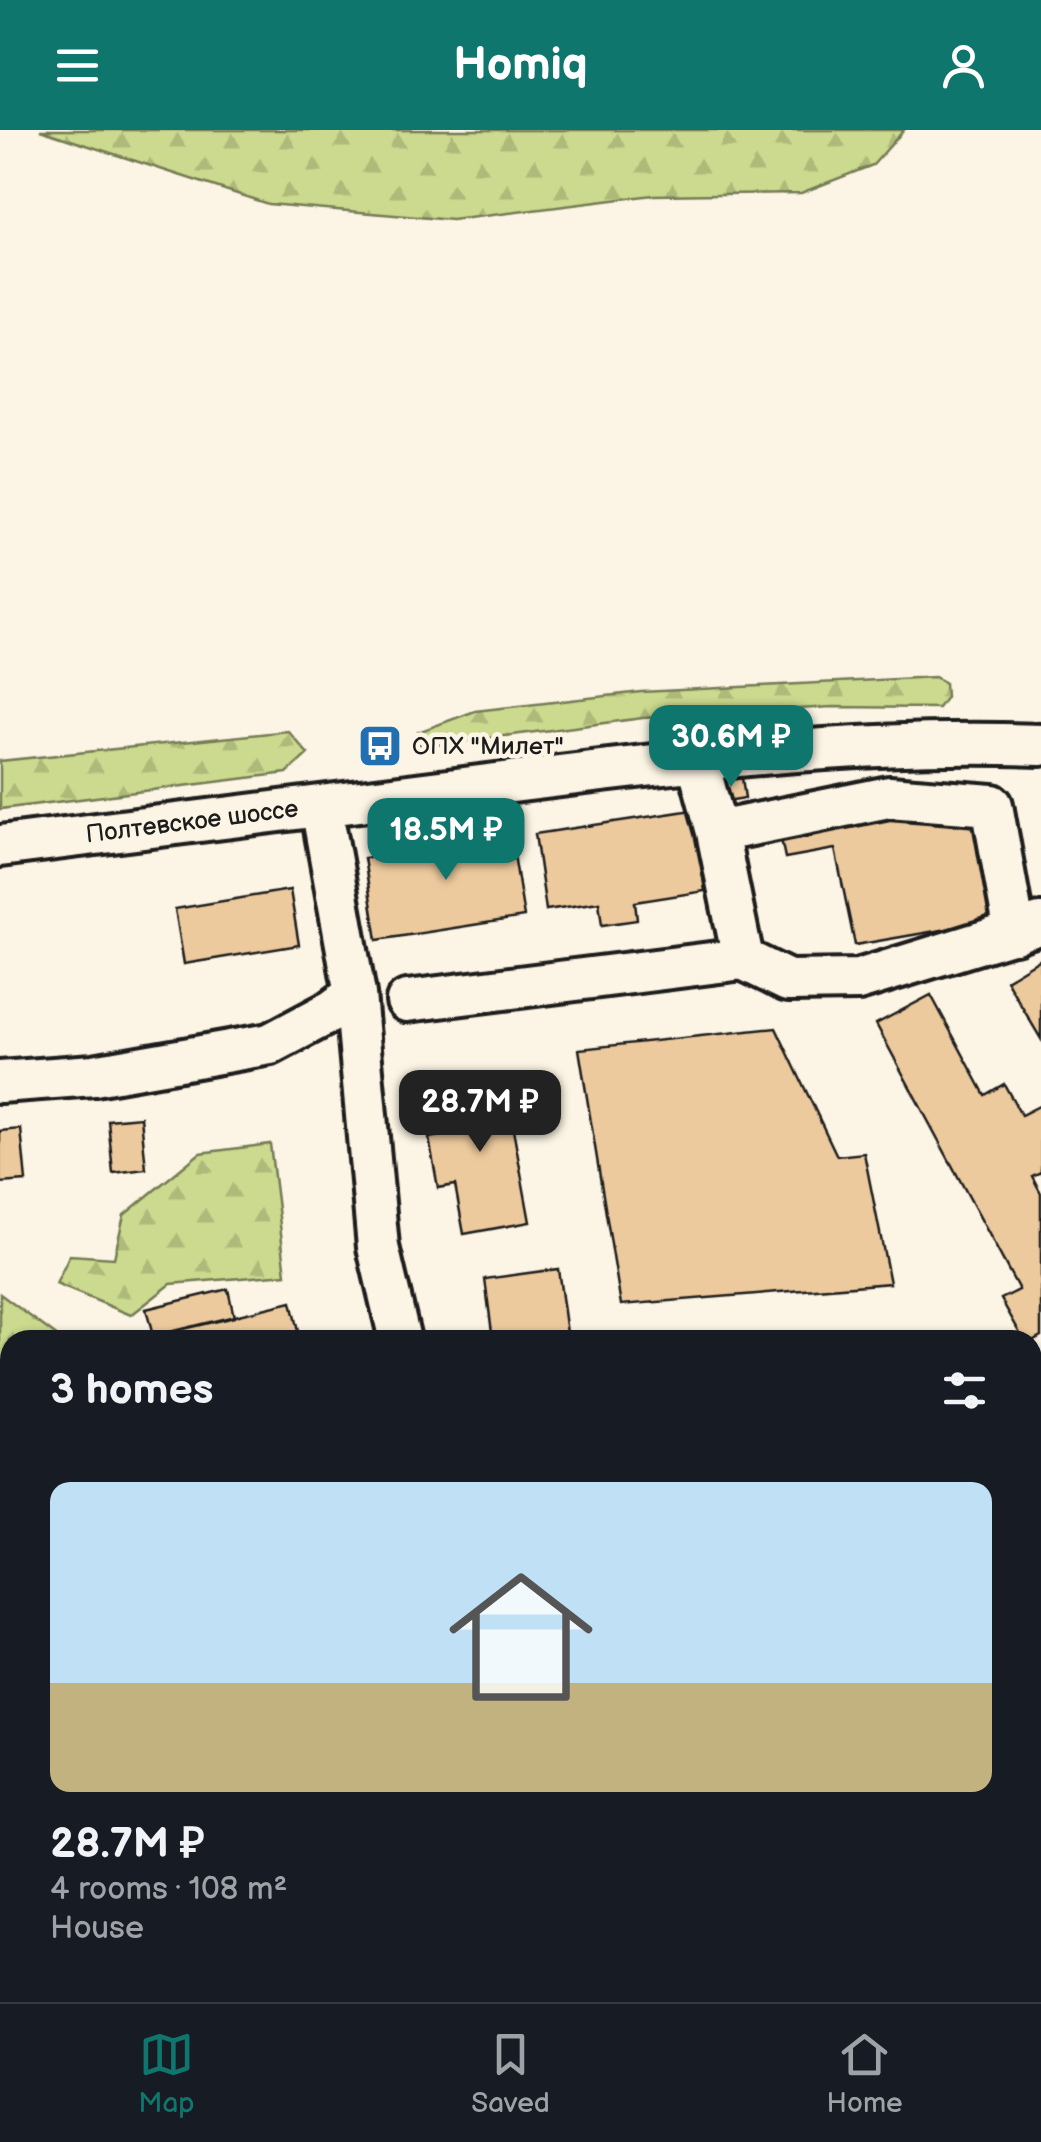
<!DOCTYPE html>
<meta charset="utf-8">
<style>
:root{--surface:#171b24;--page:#242831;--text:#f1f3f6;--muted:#9ea1a6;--line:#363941;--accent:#0f766e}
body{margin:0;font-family:"Balsamiq Sans",sans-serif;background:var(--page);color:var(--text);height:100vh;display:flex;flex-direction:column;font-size:38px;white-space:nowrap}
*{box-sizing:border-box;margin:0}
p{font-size:32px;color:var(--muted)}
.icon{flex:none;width:55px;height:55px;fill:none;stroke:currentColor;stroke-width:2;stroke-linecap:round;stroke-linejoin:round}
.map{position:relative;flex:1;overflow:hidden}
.panel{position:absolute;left:0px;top:1200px;width:1042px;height:672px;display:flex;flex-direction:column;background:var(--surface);border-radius:30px 30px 0 0;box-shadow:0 2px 8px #0004}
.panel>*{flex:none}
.price{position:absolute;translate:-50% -85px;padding:0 22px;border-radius:20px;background:var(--accent);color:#fff;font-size:32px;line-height:65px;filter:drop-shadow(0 2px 5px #0008)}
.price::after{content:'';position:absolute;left:50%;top:60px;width:30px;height:22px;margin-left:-15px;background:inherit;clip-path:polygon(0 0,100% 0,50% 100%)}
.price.active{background:#222;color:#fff}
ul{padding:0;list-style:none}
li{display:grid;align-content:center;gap:20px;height:530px;padding:0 50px}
li span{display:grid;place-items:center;height:310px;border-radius:20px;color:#555}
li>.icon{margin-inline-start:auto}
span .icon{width:180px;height:180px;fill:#fffc;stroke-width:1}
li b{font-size:42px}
h2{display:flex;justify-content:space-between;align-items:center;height:120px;padding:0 50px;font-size:42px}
header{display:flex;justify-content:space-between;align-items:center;height:130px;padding:0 50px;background:var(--accent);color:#fff;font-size:45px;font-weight:700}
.dock{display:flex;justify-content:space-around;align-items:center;height:140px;border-top:2px solid var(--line);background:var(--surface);font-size:28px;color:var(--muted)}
.dock a{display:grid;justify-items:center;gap:5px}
.dock .active{color:var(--accent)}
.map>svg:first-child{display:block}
.forest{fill:url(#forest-firs);stroke:#747b55;stroke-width:2.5}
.building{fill:#edca9e;stroke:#1c1c1c;stroke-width:2.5}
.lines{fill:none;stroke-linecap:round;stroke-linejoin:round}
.minor-casing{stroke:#1c1c1c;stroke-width:48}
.minor{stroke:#fcf5e5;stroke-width:40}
.labels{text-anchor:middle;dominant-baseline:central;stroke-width:9;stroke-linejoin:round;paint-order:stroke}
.poi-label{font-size:25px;fill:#1c1c1c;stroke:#fcf5e5;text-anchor:start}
.street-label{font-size:25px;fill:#1c1c1c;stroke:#fcf5e5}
</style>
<header><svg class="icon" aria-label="menu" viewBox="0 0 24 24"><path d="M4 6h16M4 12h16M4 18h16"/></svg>Homiq<svg class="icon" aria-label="person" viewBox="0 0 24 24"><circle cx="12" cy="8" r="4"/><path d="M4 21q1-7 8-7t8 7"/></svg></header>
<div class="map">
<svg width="1041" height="1872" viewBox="0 0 1041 1872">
<defs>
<pattern id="forest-firs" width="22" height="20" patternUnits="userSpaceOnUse" patternTransform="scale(2.5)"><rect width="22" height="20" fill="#cbda8e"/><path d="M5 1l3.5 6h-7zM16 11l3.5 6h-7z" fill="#aeba7a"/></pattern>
</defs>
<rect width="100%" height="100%" fill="#fcf5e5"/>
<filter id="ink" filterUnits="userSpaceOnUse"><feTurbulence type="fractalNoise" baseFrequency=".01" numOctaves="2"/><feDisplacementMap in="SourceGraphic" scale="20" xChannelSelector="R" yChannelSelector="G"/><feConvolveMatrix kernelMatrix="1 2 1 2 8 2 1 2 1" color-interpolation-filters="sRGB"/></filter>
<g filter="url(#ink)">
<path class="forest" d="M 40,0 L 904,0 L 873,35 L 801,63 L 653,65 L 452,90 L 268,74 Z
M 935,547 L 945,553 L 946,567 L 938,578 L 832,577 L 643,588 L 420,617 L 418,602 L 475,581 L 641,562 Z
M 288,601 L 308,624 L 287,643 L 0,679 L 0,631 Z
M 270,1014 L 286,1144 L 171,1154 L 131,1185 L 56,1154 L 70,1125 L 114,1128 L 124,1085 L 200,1023 Z
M 0,1164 L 62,1210 L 10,1210 L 8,1431 L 0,1406 Z
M 1033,1525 L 1041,1547 L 1041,1582 L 1033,1585 Z
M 185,1862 L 511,1864 L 545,1872 L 175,1872 Z"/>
<path class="building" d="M 742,648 L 745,668 L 720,672 L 717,652 Z
M 693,680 L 705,761 L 635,772 L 637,790 L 602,795 L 599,772 L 546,780 L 535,704 Z
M 887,680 L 982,682 L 1005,789 L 855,815 L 835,719 L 785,728 L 779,700 Z
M 509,693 L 524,787 L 377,810 L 364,728 L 423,719 L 421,707 Z
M 290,760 L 299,815 L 184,834 L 175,779 Z
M 1041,829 L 1041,909 L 1006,850 Z
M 931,865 L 985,965 L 1004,954 L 1021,985 L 1041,975 L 1041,1042 L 1032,1046 L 1041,1063 L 1041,1206 L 1032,1211 L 1024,1210 L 1001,1169 L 1019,1160 L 876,894 Z
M 776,898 L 837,1026 L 864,1023 L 890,1153 L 621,1175 L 579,919 Z
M 503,945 L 530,1092 L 464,1104 L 455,1055 L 438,1058 L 429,1008 L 446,1005 L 437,957 Z
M 141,987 L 146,1039 L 113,1043 L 108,990 Z
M 21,999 L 26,1051 L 0,1053 L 0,1001 Z
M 558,1139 L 568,1210 L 493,1210 L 485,1149 Z
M 228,1159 L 234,1187 L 153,1206 L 146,1179 Z
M 291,1172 L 300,1210 L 154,1210 L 153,1206 Z
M 1032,1343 L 1041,1364 L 1041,1509 L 1032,1488 Z
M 10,1519 L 10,1584 L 0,1587 L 0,1521 Z
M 1041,1770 L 1041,1838 L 1032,1840 L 1032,1772 Z
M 717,1862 L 931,1862 L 888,1872 L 719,1872 Z"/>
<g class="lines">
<defs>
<path id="minor" d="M 717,702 L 889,667 L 992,675 L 1015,803
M 0,716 C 171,695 341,673 512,652 C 688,630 863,608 1041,615
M 743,829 L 788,851 L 858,850 L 1040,794
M 355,864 L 378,1117 L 400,1210
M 407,871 L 743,829 L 717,702 L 697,629
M 0,952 L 94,945 L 270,914 L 332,881 L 355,864 L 321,676
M 1032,1269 L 1041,1267
M 0,1487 L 10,1484
M 0,1636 L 10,1633"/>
</defs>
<use href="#minor" class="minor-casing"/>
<use href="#minor" class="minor"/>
</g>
</g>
<defs>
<symbol id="bus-square" viewBox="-11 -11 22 22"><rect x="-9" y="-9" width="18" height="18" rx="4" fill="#1f6fb2" stroke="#fcf5e5"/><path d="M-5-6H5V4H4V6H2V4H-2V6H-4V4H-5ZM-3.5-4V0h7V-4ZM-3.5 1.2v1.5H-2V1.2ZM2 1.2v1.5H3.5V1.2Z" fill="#fff"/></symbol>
</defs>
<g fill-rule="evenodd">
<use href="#bus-square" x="355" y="591" width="50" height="50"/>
</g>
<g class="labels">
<g class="poi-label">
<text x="412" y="616">ОПХ "Милет"</text>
</g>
<g class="street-label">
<text transform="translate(192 692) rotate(-7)">Полтевское шоссе</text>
</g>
</g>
</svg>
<b class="price" style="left:731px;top:660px">30.6M ₽</b>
<b class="price" style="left:446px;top:753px">18.5M ₽</b>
<b class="price active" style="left:480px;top:1025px">28.7M ₽</b>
<section class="panel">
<h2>3 homes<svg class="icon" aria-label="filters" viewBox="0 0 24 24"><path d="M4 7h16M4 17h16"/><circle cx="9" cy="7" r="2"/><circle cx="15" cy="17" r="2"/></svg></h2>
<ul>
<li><span style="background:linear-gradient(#bfe0f5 65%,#c2b280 0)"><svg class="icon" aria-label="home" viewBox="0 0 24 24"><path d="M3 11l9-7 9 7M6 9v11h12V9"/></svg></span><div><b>28.7M ₽</b><p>4 rooms · 108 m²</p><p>House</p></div></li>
</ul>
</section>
</div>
<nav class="dock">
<a class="active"><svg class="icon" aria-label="map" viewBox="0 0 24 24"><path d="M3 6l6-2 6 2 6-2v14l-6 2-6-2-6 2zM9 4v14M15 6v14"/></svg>Map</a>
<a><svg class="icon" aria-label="saved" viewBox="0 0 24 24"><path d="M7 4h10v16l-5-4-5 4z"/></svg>Saved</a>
<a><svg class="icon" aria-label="home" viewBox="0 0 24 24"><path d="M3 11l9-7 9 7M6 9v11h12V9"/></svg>Home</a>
</nav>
